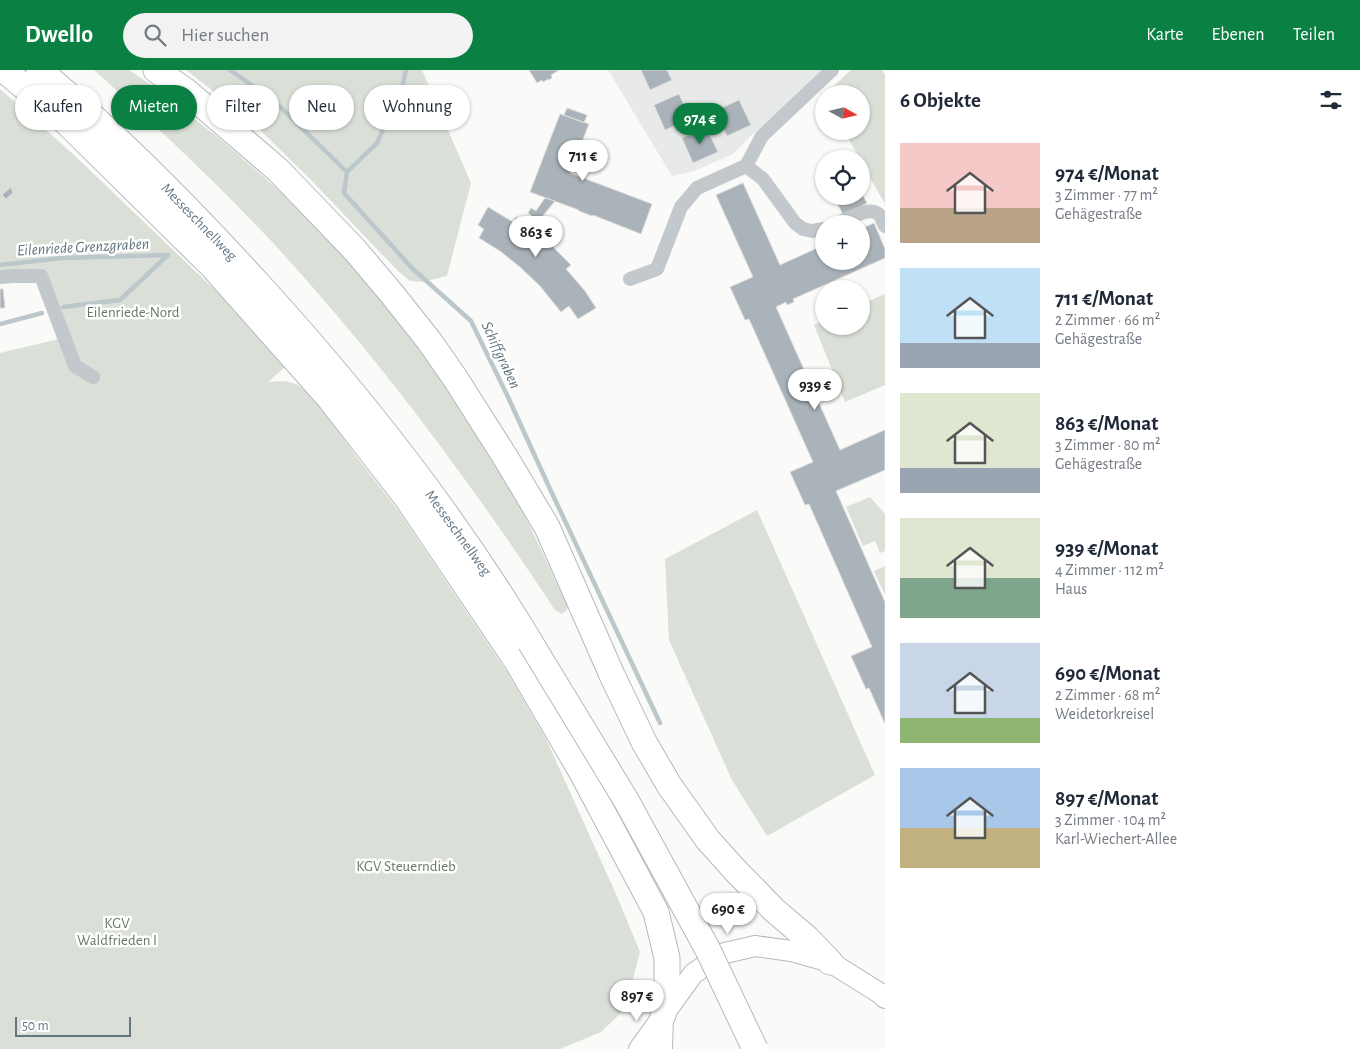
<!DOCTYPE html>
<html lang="de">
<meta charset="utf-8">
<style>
:root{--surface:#fff;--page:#f2f2f3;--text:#1f2937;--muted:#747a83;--accent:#0b8043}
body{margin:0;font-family:"Alegreya Sans",sans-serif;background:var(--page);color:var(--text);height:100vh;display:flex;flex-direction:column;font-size:19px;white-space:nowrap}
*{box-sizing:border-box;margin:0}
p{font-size:16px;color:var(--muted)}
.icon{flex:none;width:28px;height:28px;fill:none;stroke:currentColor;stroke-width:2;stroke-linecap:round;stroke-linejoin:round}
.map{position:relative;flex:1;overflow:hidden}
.sheet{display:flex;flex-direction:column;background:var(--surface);width:475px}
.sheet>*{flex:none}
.top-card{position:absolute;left:15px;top:15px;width:475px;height:45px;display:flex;gap:10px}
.needle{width:32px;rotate:98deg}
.controls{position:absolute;left:815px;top:15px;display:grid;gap:10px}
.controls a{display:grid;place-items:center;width:55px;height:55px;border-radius:50%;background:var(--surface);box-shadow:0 1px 4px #0004;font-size:25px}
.scale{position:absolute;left:15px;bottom:12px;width:116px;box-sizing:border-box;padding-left:5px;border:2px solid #657683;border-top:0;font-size:14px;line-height:18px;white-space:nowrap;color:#657683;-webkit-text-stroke:4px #fff;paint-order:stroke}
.price{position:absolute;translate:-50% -42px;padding:0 11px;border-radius:18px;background:#fff;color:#222;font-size:16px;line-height:32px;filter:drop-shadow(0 1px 2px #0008)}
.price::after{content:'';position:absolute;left:50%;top:30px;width:15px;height:11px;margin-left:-8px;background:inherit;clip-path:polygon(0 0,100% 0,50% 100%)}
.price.selected{background:var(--accent);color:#fff}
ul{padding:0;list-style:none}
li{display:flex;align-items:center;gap:15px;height:125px;padding:0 15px}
li span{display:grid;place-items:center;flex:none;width:140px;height:100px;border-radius:0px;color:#555}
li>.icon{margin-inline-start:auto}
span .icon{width:60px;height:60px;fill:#fffc;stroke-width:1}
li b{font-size:21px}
h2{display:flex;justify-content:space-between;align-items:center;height:60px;padding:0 15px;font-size:21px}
.chip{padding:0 18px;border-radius:22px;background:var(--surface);box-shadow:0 1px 4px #0004;font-size:18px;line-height:45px}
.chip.selected{background:var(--accent);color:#fff}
header{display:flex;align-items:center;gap:30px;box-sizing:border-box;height:70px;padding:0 25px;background:var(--accent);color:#fff}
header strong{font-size:24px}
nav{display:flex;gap:28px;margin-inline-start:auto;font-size:18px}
.search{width:350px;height:45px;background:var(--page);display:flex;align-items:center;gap:12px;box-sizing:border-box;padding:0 18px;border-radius:28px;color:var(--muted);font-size:19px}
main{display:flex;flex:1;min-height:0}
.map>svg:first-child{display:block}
.built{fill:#e8e9e9}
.green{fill:#dadfd7}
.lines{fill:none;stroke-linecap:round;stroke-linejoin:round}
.stream{stroke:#bbc7cb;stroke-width:4.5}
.building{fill:#aab3b9;stroke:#dcdcda}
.secondary-casing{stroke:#b3babf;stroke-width:22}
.highway-casing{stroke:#b4b9bd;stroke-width:27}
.street{stroke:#c3c8cc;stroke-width:14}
.secondary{stroke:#fff;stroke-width:20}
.highway{stroke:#fff;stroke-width:25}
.highway-bridge-casing{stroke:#b4b9bd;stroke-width:27;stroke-linecap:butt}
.highway-bridge{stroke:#fff;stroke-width:25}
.labels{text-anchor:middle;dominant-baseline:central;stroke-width:5;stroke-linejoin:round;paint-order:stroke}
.street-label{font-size:15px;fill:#657683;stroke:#fff}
.park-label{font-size:15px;fill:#687a64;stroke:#fff}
.water-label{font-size:16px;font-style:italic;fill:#60757c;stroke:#fff}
</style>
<header>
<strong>Dwello</strong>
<div class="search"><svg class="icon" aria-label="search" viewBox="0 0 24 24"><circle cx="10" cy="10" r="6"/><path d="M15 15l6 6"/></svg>Hier suchen</div>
<nav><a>Karte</a><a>Ebenen</a><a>Teilen</a></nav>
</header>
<main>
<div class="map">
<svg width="885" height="979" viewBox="0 0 885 979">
<rect width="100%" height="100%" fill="#fafaf8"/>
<path class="built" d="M 608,0 L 823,0 L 794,32 L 757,60 L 733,84 L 694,101 L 672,106 Z"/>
<path class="green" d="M 94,0 L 129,0 L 157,19 L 220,69 L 295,134 L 330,168 L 375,221 L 428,290 L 475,360 L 518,431 L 568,537 L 567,540 L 562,544 L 555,540 C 470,411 378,287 274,174 C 217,113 156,56 94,0 Z
M 186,0 L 422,0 L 471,113 L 447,206 L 423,212 L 410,211 L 396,199 L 311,110 L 248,48 Z
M 851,0 L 882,0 L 885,5 L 885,134 L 861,92 L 861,89 L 860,89 L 844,61 L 861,61 L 861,24 L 825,24 Z
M 0,19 L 74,85 L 216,221 L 285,297 L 268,312 L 286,311 L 298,315 L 317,331 L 355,385 L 397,439 L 507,602 L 546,669 L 616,824 L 640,882 L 625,939 L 601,962 L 560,979 L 0,979 L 0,283 L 63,268 L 41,207 L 0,207 Z
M 885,224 L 885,315 L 845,332 L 814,255 L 824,251 L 824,256 L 861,256 L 861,234 Z
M 870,427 L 885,444 L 885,481 L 880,483 L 875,471 L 863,476 L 846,437 Z
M 757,440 L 875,705 L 767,766 L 732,710 L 669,570 L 665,489 Z
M 885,496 L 885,525 L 874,501 Z"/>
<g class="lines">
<path class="stream" d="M 230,0 L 274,31 L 347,102
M 347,102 L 344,123 L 412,198 L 471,251 L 508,327 L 550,419 L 660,653
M 347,102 L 377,73 L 402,18 L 406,0
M 0,195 L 62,188 L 168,185
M 63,237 L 120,230 L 168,185
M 0,254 L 42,243"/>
</g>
<path class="building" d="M 529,0 L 559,0 L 551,5 L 552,8 L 548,10 L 548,9 L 543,12 L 542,10 L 537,13 Z
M 641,0 L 667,0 L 672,10 L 650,20 Z
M 679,24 L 690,49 L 665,60 L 654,35 Z
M 739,30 L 751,55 L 727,66 L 715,41 Z
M 567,38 L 587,45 L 584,53 L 564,45 Z
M 560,44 L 589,54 L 570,103 L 652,134 L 641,164 L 593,145 L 592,146 L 579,141 L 579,140 L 530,122 Z
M 706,57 L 718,82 L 693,93 L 682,68 Z
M 743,113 L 780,195 L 824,175 L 824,191 L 861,191 L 861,159 L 874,153 L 885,179 L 885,188 L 793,229 L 794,232 L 787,235 L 786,232 L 776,237 L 840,380 L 885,360 L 885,400 L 836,421 L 885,532 L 885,654 L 869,618 L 866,619 L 851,586 L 872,577 L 809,434 L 805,435 L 790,402 L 813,392 L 749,249 L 745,250 L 730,217 L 753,207 L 716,125 Z
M 11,117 L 13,123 L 6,129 L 2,125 Z
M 861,122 L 867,133 L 844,146 L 833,126 L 861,126 Z
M 545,128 L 555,131 L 532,159 L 549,173 L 571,195 L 566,199 L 585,221 L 596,238 L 578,249 L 569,236 L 561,242 L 540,216 L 520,197 L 500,181 L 479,168 L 484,159 L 478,155 L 488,137 L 513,152 L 516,147 L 526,154 L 532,146 L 528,143 L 531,138 L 536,141 Z
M 0,219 L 3,219 L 5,238 L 0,238 Z"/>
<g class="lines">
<defs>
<path id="secondary" d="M 639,979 L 693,904 L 721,884 L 755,876 L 791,881 L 830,892 L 881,924 L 885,928
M 662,979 L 663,945"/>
<path id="highway" d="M 4,0 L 67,53 L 212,196 L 330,329 L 406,427 L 516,590 L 581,701 L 656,842 L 667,888 L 667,917 L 663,945
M 39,0 C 119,66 192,141 262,218 C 361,327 454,445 530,572
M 156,0 L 186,21 L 278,100 L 354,179 L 392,224 L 430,272 L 455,308 L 504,385 L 547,457 L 612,605 L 644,672 L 669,715 L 708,770 L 735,800 L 774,840 L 808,869 L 830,892"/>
</defs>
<use href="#secondary" class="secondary-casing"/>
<use href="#highway" class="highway-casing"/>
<path class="street" d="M 746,96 L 762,66 L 832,0
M 836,154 C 845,150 868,137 877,143 C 881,145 883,152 885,156
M 0,207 L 12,206 L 41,206 L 75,296 L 93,307
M 630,209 L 657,199 L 681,137 L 697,118 L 746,96 L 763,109 L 795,153 L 803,159 L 812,161 L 824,159"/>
<use href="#secondary" class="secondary"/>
<use href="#highway" class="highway"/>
<defs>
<path id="highway-bridge" d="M 530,572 L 626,730 L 708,880 L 755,979"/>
</defs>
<use href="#highway-bridge" class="highway-bridge-casing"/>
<use href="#highway-bridge" class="highway-bridge"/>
</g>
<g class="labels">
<g class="street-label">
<text transform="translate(199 152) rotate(46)">Messeschnellweg</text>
<text transform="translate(458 463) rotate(54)">Messeschnellweg</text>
</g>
<g class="park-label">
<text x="133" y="242">Eilenriede-Nord</text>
<text x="406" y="796">KGV Steuerndieb</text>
<text x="117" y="853">KGV<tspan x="117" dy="17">Waldfrieden I</tspan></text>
</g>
<g class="water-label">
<text transform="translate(83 177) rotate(-3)">Eilenriede Grenzgraben</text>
<text transform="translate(501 285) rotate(65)">Schiffgraben</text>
</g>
</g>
</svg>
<div class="controls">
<a><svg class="needle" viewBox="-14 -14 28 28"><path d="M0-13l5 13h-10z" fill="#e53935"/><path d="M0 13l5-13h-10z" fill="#747a83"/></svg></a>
<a><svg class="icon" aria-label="locate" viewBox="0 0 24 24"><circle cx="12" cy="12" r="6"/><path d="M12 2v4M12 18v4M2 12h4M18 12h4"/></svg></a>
<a>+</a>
<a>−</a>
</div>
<div class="scale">50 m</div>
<b class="price selected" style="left:700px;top:75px">974 €</b>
<b class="price" style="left:583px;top:112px">711 €</b>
<b class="price" style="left:536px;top:188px">863 €</b>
<b class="price" style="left:815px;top:341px">939 €</b>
<b class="price" style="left:728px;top:865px">690 €</b>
<b class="price" style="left:637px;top:952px">897 €</b>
<div class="top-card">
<a class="chip">Kaufen</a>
<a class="chip selected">Mieten</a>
<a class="chip">Filter</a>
<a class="chip">Neu</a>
<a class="chip">Wohnung</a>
</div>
</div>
<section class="sheet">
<h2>6 Objekte<svg class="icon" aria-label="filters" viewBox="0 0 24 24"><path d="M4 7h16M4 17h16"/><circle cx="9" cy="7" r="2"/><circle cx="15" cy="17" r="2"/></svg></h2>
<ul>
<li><span style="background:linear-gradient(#f6c9c9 65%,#b9a48a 0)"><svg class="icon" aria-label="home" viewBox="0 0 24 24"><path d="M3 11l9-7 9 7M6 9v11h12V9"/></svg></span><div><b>974 €/Monat</b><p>3 Zimmer · 77 m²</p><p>Gehägestraße</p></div></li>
<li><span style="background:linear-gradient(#bfe0f5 75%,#9aa5b1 0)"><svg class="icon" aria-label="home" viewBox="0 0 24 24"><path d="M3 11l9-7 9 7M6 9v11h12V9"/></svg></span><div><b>711 €/Monat</b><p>2 Zimmer · 66 m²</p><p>Gehägestraße</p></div></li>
<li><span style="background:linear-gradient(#dfe7d0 75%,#9aa5b1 0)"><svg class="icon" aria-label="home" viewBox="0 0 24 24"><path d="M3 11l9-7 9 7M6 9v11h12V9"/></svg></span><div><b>863 €/Monat</b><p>3 Zimmer · 80 m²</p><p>Gehägestraße</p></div></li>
<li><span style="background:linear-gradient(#dfe7d0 60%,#7fa58c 0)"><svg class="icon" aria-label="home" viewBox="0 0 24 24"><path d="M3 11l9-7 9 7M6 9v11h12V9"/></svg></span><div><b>939 €/Monat</b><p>4 Zimmer · 112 m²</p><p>Haus</p></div></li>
<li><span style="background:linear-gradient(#c9d6e8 75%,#8fb573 0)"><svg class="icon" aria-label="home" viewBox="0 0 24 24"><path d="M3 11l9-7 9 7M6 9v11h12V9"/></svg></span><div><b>690 €/Monat</b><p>2 Zimmer · 68 m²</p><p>Weidetorkreisel</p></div></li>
<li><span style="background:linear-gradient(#a9c7e8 60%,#c2b280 0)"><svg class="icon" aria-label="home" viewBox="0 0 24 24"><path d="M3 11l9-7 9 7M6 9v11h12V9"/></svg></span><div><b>897 €/Monat</b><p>3 Zimmer · 104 m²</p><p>Karl-Wiechert-Allee</p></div></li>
</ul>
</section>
</main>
